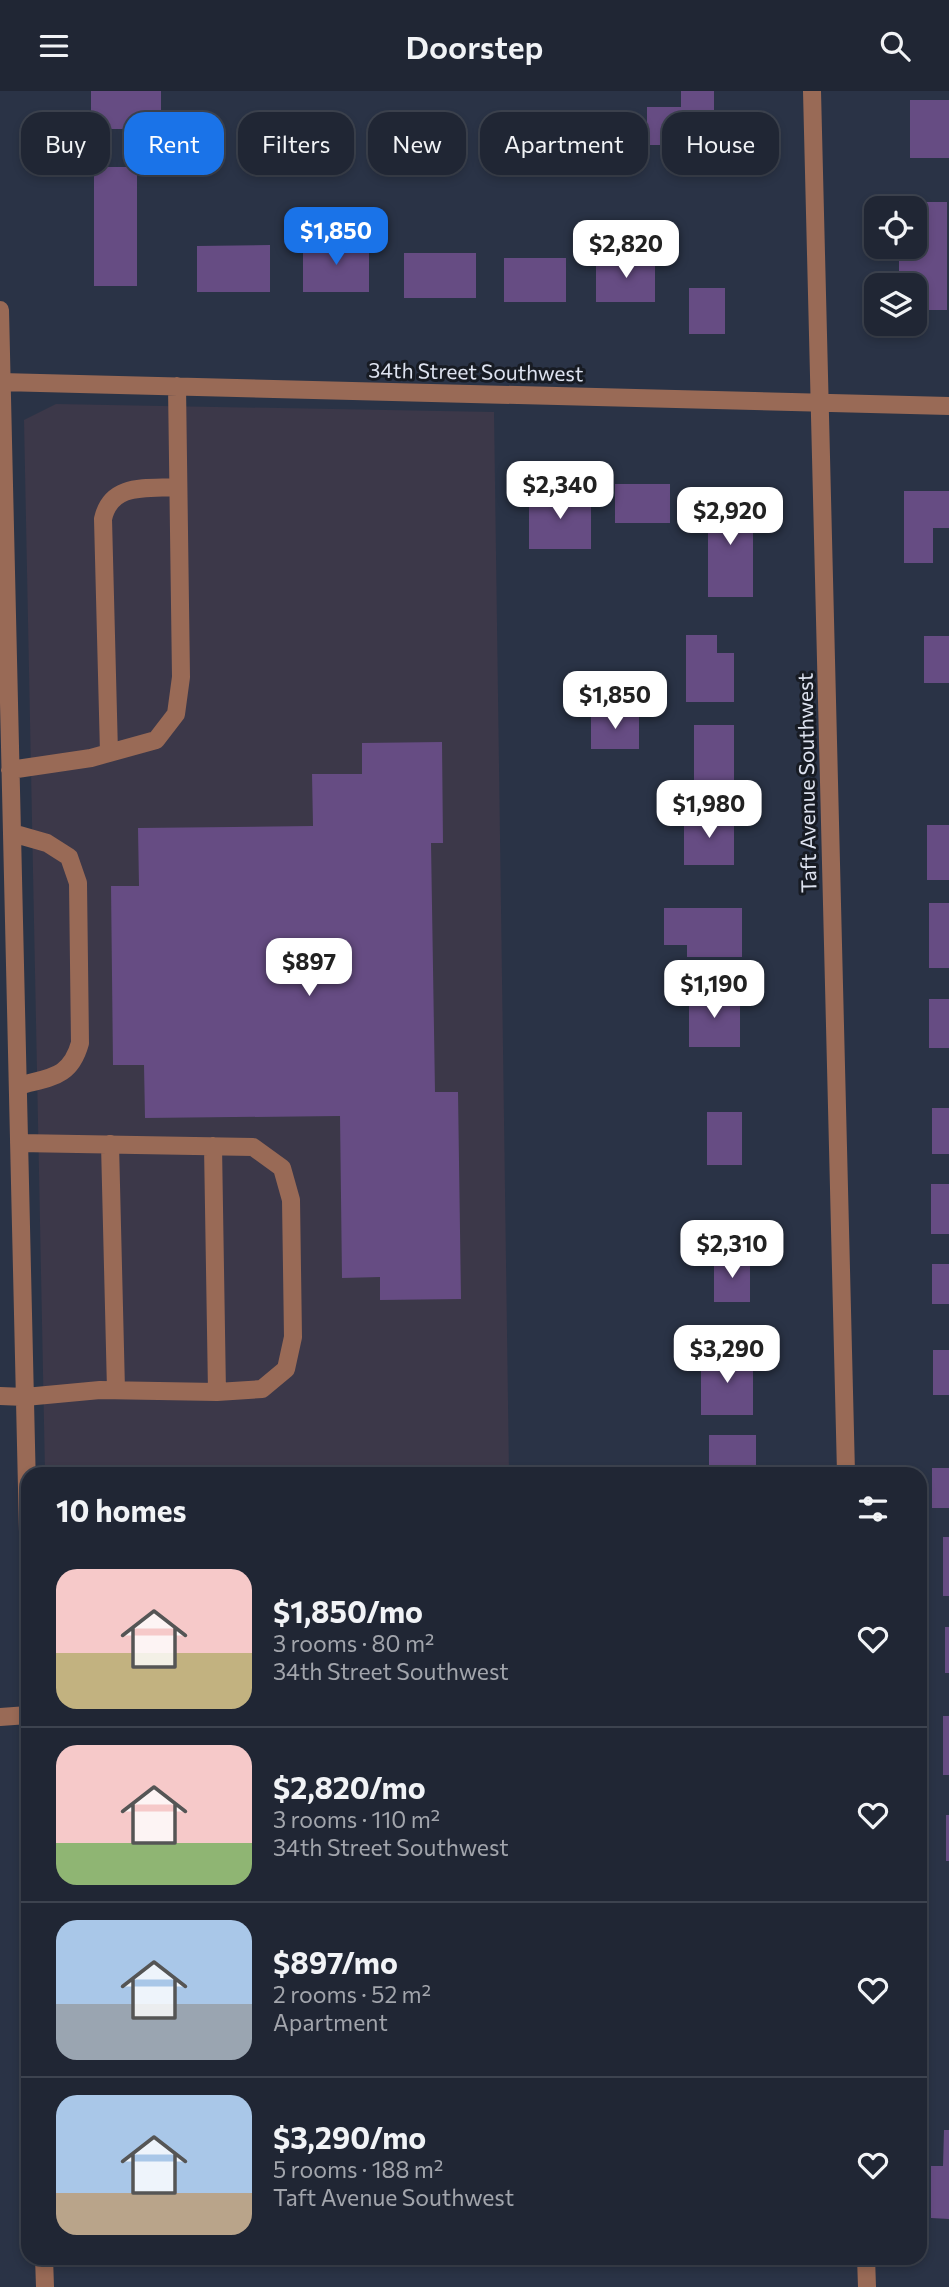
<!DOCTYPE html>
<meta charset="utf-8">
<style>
:root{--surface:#202634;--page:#282e3c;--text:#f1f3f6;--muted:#a2a5ac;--line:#3d434f;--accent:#1a73e8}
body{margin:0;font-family:Commissioner,sans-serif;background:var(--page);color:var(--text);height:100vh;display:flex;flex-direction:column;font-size:26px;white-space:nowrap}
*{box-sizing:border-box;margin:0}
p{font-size:23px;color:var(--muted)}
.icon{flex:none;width:38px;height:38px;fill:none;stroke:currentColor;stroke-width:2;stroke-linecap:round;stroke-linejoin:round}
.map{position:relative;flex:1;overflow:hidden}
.side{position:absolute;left:21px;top:1376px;width:906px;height:798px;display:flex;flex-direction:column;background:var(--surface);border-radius:21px;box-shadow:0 4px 10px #0003,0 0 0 2px var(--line)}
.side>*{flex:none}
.banner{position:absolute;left:21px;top:21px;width:908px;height:63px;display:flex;gap:14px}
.controls{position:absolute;left:864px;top:105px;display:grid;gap:14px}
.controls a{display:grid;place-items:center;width:63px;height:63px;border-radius:14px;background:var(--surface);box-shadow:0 4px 10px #0003,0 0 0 2px var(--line);font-size:35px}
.price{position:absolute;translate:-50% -60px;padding:0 16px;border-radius:14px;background:#fff;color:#222;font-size:23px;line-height:46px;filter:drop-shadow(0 2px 4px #0008)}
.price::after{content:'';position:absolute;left:50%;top:42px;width:21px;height:16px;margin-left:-10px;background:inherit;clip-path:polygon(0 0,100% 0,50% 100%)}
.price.current{background:var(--accent);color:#fff}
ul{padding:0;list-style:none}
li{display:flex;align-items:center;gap:21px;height:175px;padding:0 35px}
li+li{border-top:2px solid var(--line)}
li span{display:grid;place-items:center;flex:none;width:196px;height:140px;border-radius:21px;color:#555}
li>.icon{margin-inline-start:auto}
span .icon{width:84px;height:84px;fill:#fffc;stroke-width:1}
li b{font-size:30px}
h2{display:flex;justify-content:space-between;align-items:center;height:84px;padding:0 35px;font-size:30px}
.pill{padding:0 24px;border-radius:21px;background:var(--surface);box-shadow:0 4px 10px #0003,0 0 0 2px var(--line);font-size:24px;line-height:63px}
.pill.current{background:var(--accent);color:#fff}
header{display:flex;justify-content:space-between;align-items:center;height:91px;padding:0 35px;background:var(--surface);font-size:32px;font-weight:600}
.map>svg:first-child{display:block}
.education{fill:#3c3849}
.building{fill:#664c83}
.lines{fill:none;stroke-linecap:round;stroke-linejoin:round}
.minor{stroke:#996a56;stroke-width:18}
.labels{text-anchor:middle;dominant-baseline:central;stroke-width:6;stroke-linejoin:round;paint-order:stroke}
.street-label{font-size:21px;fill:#dde2ef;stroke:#171b23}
</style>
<header><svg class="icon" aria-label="menu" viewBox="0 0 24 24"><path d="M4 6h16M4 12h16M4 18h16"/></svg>Doorstep<svg class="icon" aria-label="search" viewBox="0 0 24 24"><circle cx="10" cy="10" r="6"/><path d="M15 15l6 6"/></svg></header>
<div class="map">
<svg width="949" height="2196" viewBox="0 0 949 2196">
<rect width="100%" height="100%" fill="#2a3346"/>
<path class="education" d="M 56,313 L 494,321 L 509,1382 L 45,1382 L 24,329 Z"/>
<path class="building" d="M 91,0 L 161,0 L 161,38 L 91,38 Z
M 681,0 L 714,0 L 714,54 L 647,54 L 647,16 L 681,16 Z
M 910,9 L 949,9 L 949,67 L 910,67 Z
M 94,76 L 137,76 L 137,195 L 94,195 Z
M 906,111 L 947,111 L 947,219 L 915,219 L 915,194 L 899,194 L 899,159 L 915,156 L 915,117 L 906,117 Z
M 303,152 L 369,152 L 369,201 L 303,201 Z
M 270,154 L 270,201 L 197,201 L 197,155 Z
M 404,162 L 476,162 L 476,207 L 404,207 Z
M 504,167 L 566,167 L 566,211 L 504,211 Z
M 596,167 L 655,167 L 655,211 L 596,211 Z
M 689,197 L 725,197 L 725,243 L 689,243 Z
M 615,393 L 670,393 L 670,432 L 615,432 Z
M 904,400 L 949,400 L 949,437 L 933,437 L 933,472 L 904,472 Z
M 529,402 L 591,402 L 591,458 L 529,458 Z
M 708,406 L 753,406 L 753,506 L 708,506 Z
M 686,544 L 717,544 L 717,562 L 734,562 L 734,611 L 686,611 Z
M 924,545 L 949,545 L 949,592 L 924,592 Z
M 591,622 L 639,622 L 639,658 L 591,658 Z
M 694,634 L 734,634 L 734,694 L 694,694 Z
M 442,651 L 443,752 L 431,752 L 435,1001 L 458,1001 L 461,1208 L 380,1209 L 380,1186 L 342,1187 L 340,1025 L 145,1027 L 144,974 L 113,974 L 111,795 L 139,795 L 138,737 L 313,735 L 312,683 L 362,683 L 362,652 Z
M 684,724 L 734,724 L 734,774 L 684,774 Z
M 927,734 L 949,734 L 949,789 L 927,789 Z
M 929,812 L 949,812 L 949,877 L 929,877 Z
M 664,817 L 742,817 L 742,866 L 687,866 L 687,854 L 664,854 Z
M 689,902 L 740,902 L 740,956 L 689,956 Z
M 929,908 L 949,908 L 949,957 L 929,957 Z
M 932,1017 L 949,1017 L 949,1063 L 932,1063 Z
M 707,1021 L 742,1021 L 742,1074 L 707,1074 Z
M 931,1093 L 949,1093 L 949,1143 L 931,1143 Z
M 714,1167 L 750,1167 L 750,1211 L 714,1211 Z
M 932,1173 L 949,1173 L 949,1213 L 932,1213 Z
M 933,1259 L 949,1259 L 949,1304 L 933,1304 Z
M 701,1264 L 753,1264 L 753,1324 L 701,1324 Z
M 709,1344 L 756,1344 L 756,1382 L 709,1382 Z
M 932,1377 L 949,1377 L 949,1417 L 932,1417 Z
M 634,1378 L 667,1378 L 667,1382 L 634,1382 Z
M 943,1446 L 949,1446 L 949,1505 L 943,1505 Z
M 945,1536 L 949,1536 L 949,1582 L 945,1582 Z
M 943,1625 L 949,1625 L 949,1684 L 943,1684 Z
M 946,1724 L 949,1724 L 949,1770 L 946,1770 Z
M 944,2039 L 949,2039 L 949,2128 L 931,2127 L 931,2075 L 943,2075 Z"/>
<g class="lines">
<path class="minor" d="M 812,0 L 846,1382
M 0,219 L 28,1441
M 1,291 L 949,315
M 109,662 L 103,428 C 111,391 148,398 178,396
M 10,679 L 91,667 L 156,649 L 176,623 L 181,586 L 177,295
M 12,742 L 47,752 L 69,766 L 78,792 L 80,952 C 70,988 49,986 18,995
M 110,1053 L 116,1299
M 213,1055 L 217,1301
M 0,1305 L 25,1306 L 100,1299 L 217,1301 L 262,1298 L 286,1278 L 293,1246 L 291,1109 L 282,1077 L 253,1056 L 19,1052
M 0,1626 L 28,1624
M 44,2166 L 45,2196
M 866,2166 L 867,2196"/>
</g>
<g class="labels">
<g class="street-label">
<text transform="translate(476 280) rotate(1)">34th Street Southwest</text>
<text transform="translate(806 692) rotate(-91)">Taft Avenue Southwest</text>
</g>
</g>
</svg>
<div class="controls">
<a><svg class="icon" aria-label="locate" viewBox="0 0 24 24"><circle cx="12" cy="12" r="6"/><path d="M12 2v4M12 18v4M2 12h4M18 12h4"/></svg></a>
<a><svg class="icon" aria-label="layers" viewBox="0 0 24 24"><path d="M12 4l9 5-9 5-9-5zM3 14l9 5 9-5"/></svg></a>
</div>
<b class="price current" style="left:336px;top:176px">$1,850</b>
<b class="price" style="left:626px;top:189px">$2,820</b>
<b class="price" style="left:560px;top:430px">$2,340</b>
<b class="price" style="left:730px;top:456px">$2,920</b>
<b class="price" style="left:615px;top:640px">$1,850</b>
<b class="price" style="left:709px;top:749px">$1,980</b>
<b class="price" style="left:309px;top:907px">$897</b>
<b class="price" style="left:714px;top:929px">$1,190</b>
<b class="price" style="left:732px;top:1189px">$2,310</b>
<b class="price" style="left:727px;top:1294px">$3,290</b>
<div class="banner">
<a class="pill">Buy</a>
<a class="pill current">Rent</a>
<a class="pill">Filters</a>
<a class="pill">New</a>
<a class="pill">Apartment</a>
<a class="pill">House</a>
</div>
<section class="side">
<h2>10 homes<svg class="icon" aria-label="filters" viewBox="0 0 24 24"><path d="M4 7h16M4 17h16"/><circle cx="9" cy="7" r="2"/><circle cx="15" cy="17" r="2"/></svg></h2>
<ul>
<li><span style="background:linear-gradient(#f6c9c9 60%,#c2b280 0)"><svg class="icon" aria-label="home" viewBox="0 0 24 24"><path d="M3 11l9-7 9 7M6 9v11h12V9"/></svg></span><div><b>$1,850/mo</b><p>3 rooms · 80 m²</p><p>34th Street Southwest</p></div><svg class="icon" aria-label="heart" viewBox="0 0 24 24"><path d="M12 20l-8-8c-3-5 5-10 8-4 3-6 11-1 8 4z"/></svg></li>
<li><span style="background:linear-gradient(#f6c9c9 70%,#8fb573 0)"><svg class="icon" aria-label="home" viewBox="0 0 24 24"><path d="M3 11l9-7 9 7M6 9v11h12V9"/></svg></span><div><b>$2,820/mo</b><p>3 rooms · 110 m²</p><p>34th Street Southwest</p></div><svg class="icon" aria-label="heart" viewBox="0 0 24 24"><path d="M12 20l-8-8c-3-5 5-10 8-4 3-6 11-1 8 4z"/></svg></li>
<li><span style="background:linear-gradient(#a9c7e8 60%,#9aa5b1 0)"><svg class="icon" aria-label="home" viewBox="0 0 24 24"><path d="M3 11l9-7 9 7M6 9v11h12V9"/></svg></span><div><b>$897/mo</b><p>2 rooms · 52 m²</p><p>Apartment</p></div><svg class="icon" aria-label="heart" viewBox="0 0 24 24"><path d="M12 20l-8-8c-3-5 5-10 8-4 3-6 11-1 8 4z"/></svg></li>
<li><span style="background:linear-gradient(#a9c7e8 70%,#b9a48a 0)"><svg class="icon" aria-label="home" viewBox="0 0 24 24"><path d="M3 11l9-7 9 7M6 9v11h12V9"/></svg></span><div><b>$3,290/mo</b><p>5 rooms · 188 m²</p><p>Taft Avenue Southwest</p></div><svg class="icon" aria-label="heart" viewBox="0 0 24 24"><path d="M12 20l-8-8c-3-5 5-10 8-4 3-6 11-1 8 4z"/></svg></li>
</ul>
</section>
</div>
